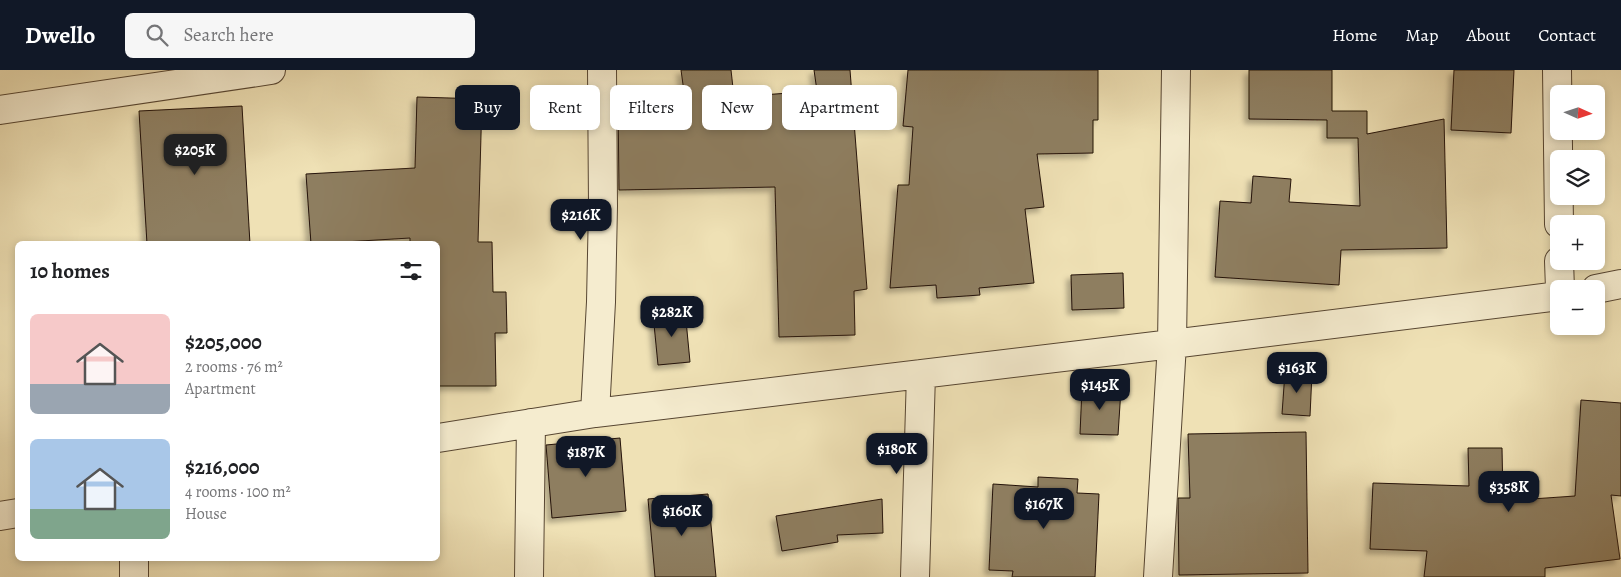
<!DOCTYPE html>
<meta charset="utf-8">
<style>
:root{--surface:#fff;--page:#f6f6f6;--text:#202124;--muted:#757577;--accent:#111827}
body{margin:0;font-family:Alegreya,serif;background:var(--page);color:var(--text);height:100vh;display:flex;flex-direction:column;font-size:19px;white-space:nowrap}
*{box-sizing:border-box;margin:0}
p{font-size:16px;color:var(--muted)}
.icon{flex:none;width:28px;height:28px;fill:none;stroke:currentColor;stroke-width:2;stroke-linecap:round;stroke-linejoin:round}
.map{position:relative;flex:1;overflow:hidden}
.sheet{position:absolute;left:15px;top:171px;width:425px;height:320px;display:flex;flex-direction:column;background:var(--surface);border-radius:8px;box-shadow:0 2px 8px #0003}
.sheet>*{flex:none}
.guide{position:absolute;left:455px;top:15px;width:475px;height:45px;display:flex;gap:10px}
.needle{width:32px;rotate:93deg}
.controls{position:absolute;left:1550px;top:15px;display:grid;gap:10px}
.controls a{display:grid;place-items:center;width:55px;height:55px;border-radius:8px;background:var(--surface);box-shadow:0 2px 8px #0003;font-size:25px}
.price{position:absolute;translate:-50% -42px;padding:0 11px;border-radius:10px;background:var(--accent);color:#fff;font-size:16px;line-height:32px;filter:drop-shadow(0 1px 2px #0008)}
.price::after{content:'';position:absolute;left:50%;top:30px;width:15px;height:11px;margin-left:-8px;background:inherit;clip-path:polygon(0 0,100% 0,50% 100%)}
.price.on{background:#222;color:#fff}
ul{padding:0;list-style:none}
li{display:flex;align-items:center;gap:15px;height:125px;padding:0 15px}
li span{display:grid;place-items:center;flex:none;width:140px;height:100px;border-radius:8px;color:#555}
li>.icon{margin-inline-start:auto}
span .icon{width:60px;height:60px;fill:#fffc;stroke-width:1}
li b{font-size:21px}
h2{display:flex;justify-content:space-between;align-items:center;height:60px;padding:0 15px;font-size:21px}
.pill{padding:0 18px;border-radius:8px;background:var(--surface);box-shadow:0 2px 8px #0003;font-size:18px;line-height:45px}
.pill.on{background:var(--accent);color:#fff}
header{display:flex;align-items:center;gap:30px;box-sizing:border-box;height:70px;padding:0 25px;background:var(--accent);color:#fff}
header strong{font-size:24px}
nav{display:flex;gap:28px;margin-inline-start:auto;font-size:18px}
.search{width:350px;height:45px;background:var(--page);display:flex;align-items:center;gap:12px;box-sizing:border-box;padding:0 18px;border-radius:8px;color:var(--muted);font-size:19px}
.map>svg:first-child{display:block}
.building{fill:#8e7e61;stroke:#241207;filter:url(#shadow)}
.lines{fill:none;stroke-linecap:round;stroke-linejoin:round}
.minor-casing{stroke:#574632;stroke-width:30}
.minor{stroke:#f5eccf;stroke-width:28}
</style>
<header>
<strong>Dwello</strong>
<div class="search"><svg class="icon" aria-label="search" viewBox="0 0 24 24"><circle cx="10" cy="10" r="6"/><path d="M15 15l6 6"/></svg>Search here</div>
<nav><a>Home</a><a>Map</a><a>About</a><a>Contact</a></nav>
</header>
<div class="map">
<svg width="1621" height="507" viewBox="0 0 1621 507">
<defs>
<filter id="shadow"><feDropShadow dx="-4.5" dy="4.5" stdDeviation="2.5" flood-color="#0004"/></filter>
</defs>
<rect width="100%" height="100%" fill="#efe1b5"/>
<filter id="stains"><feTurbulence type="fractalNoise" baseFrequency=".004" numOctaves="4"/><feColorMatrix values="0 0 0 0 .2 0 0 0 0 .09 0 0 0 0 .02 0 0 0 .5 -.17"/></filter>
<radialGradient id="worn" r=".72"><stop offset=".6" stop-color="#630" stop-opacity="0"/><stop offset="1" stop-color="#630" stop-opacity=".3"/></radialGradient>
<path class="building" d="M 681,0 L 731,0 L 734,27 L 817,21 L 814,0 L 850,0 L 867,219 L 854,221 L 855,265 L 779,267 L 775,117 L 619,120 L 618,31 L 685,29 Z
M 908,0 L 1098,0 L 1098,50 L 1093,50 L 1093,83 L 1037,84 L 1044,137 L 1025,139 L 1034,213 L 979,218 L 980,225 L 937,228 L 936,215 L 890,218 L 898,115 L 909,115 L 913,57 L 903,56 Z
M 1249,0 L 1332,0 L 1332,41 L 1367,41 L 1367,64 L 1444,49 L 1447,178 L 1341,180 L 1339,215 L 1215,207 L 1220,131 L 1251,133 L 1253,106 L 1291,109 L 1289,132 L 1360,136 L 1358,68 L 1327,68 L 1327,50 L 1249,49 Z
M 1454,0 L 1514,0 L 1511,63 L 1451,60 Z
M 417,27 L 482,29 L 478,172 L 492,172 L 493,222 L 506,222 L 507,263 L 495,263 L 496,316 L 438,316 L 438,174 L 410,174 L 410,168 L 311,174 L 306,104 L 415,98 Z
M 242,36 L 250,174 L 147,174 L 139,41 Z
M 1123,203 L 1124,238 L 1072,240 L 1071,205 Z
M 685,240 L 690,292 L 658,295 L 653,244 Z
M 1285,302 L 1312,303 L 1310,346 L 1282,344 Z
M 1082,318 L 1121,319 L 1118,365 L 1080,364 Z
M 1581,330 L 1621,333 L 1621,426 L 1611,425 L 1620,489 L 1545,498 L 1545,507 L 1424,507 L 1427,481 L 1370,479 L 1373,413 L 1469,416 L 1468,378 L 1502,378 L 1503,431 L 1575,426 Z
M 1306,362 L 1308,503 L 1179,505 L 1178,428 L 1190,428 L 1188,364 Z
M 620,368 L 626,441 L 552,448 L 546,375 Z
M 1038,407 L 1078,409 L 1077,423 L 1099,424 L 1095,507 L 1012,507 L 1013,501 L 989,500 L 993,414 L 1038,417 Z
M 708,424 L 716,507 L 655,507 L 648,429 Z
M 882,429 L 883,463 L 837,465 L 838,472 L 782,481 L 776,446 Z"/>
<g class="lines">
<defs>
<path id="minor" d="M 1557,0 L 1559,154
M 0,40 L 271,0
M 1559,191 L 1560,219
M 1596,219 L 1621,214
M 595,343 L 601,232 L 603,136 L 602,0
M 438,368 L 595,343 L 1172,274 L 1559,226
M 0,446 L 18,443
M 134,507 L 134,489
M 529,507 L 531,353
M 915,507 L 921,304
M 1158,507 L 1172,274 L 1176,0"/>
</defs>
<use href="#minor" class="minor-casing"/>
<use href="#minor" class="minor"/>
</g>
<rect width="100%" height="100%" filter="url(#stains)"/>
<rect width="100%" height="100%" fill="url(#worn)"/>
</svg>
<div class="controls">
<a><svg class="needle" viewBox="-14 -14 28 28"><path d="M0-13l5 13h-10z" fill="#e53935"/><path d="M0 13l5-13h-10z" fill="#757577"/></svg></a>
<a><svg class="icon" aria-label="layers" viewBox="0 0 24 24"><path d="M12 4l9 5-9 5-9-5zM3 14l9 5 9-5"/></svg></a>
<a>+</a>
<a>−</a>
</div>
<b class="price on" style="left:195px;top:106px">$205K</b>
<b class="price" style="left:581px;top:171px">$216K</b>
<b class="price" style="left:672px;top:268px">$282K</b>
<b class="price" style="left:1297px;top:324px">$163K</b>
<b class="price" style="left:1100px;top:341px">$145K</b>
<b class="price" style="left:897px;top:405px">$180K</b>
<b class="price" style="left:586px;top:408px">$187K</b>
<b class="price" style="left:1509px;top:443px">$358K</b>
<b class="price" style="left:1044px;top:460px">$167K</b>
<b class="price" style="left:682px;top:467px">$160K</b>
<div class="guide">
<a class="pill on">Buy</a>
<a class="pill">Rent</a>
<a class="pill">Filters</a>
<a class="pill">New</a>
<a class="pill">Apartment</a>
</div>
<section class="sheet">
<h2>10 homes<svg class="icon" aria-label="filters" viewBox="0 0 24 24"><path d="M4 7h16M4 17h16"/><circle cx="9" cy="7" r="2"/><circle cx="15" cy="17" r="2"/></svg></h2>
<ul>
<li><span style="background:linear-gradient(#f6c9c9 70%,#9aa5b1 0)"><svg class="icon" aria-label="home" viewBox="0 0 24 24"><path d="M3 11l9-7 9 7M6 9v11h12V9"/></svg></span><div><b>$205,000</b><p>2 rooms · 76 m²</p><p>Apartment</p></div></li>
<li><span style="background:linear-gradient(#a9c7e8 70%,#7fa58c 0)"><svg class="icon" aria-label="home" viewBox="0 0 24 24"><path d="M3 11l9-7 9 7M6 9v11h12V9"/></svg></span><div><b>$216,000</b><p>4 rooms · 100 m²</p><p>House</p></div></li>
</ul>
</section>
</div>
